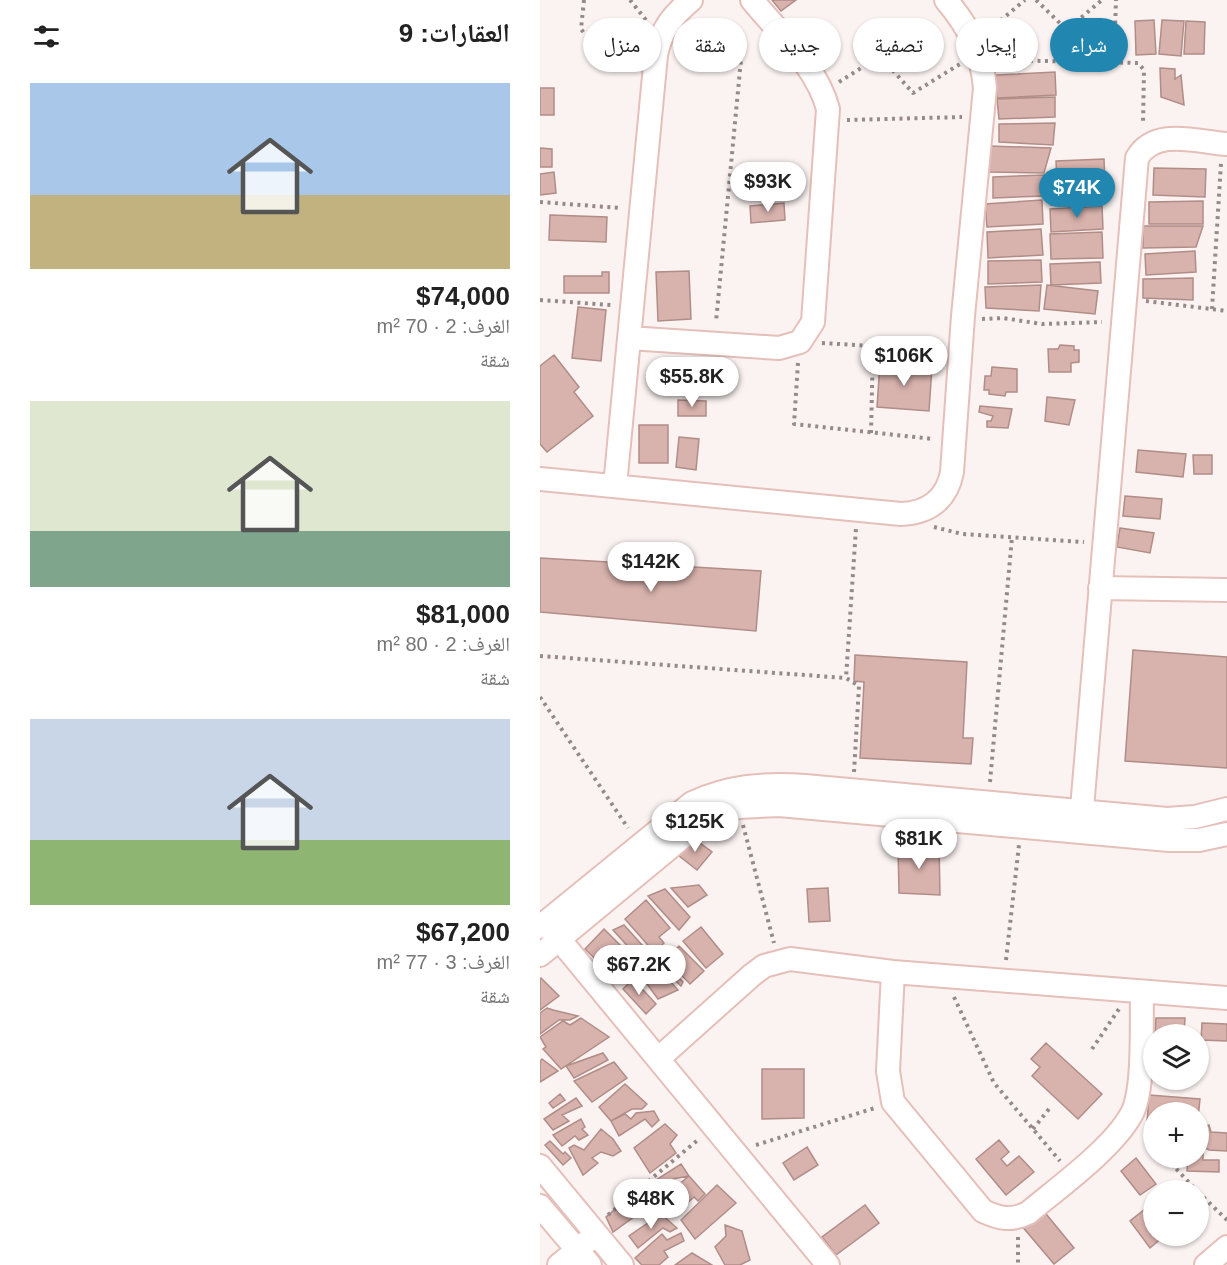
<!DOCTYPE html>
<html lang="ar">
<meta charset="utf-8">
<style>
:root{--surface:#fff;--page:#f6f6f6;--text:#222;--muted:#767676;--accent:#2287b0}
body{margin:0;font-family:Helvetica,"Noto Naskh Arabic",sans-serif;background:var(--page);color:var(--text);direction:rtl;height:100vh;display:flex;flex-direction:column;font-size:22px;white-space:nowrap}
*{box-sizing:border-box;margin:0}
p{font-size:20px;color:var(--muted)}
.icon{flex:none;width:33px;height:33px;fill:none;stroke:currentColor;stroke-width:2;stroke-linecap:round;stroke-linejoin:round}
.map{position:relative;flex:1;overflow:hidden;direction:ltr}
.panel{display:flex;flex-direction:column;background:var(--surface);width:540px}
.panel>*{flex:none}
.hud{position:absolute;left:18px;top:18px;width:570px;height:54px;direction:rtl;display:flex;gap:12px}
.fabs{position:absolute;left:603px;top:1024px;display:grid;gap:12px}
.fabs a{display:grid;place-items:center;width:66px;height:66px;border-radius:50%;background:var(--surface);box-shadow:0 2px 4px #0004;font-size:30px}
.price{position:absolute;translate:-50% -51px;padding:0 14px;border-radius:21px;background:#fff;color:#222;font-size:20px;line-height:39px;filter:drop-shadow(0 2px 3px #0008)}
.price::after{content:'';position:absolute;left:50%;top:36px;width:18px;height:14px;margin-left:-9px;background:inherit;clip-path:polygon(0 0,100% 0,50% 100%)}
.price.selected{background:var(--accent);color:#fff}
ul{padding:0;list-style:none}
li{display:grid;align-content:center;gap:12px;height:318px;padding:0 30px}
li span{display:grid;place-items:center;height:186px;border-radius:0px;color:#555}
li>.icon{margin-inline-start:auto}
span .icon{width:108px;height:108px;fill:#fffc;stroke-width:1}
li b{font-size:26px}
h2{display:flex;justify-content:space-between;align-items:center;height:72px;padding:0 30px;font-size:26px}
.chip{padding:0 21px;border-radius:27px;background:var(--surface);box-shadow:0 2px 4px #0004;font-size:21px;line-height:54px}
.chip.selected{background:var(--accent);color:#fff}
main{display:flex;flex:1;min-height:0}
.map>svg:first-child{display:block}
.building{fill:#d8b2ad;stroke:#b18d87;stroke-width:1.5}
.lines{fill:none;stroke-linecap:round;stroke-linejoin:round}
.minor-casing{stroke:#e5bfb9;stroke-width:26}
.path{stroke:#968a89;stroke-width:4;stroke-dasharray:3 4.5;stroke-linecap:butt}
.minor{stroke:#fff;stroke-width:22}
</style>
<main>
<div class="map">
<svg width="687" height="1265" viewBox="0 0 687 1265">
<rect width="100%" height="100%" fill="#fbf3f2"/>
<path class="building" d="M 232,0 L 256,0 L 241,11 Z
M 614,20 L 616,54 L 596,55 L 595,21 Z
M 622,20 L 644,21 L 641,56 L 619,54 Z
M 646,21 L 665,22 L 664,54 L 644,54 Z
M 620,68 L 635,69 L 635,79 L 641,75 L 644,105 L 621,97 Z
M 515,72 L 516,95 L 457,98 L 456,75 Z
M 0,88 L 14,88 L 14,115 L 0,115 Z
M 515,97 L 515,117 L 459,119 L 457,99 Z
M 515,123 L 513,145 L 459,142 L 459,124 Z
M 449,146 L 511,148 L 504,173 L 449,172 Z
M 0,148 L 12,149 L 12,167 L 0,167 Z
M 564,159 L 565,182 L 517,183 L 516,161 Z
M 614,168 L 666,169 L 665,197 L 613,195 Z
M 14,172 L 16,193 L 0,195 L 0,174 Z
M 504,175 L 505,196 L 453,198 L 453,177 Z
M 563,184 L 564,202 L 511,205 L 510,187 Z
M 502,200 L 503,224 L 447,227 L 445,204 Z
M 663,201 L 663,224 L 609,224 L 609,202 Z
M 244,203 L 245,220 L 211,223 L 210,206 Z
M 562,206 L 563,229 L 511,232 L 510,209 Z
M 10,215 L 67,217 L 66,242 L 9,240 Z
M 603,226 L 663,226 L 656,247 L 603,248 Z
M 501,229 L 503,255 L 448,258 L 447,232 Z
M 562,232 L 563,258 L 511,259 L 510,234 Z
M 655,251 L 656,272 L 606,275 L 605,254 Z
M 501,260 L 502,282 L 448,284 L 448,261 Z
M 560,262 L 561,283 L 511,285 L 510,264 Z
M 149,271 L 151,319 L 118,321 L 116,272 Z
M 62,272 L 69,272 L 69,293 L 24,293 L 24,276 L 62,276 Z
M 653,278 L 653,300 L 603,298 L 603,279 Z
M 501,285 L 499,311 L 446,308 L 445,287 Z
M 507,285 L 558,291 L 555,314 L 504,309 Z
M 38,307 L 66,310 L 61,361 L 32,358 Z
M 520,345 L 534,346 L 534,350 L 539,350 L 539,362 L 531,363 L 531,372 L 509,372 L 508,349 L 518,349 Z
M 14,355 L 39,387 L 34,392 L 53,416 L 7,452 L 0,444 L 0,366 Z
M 340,363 L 392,367 L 389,411 L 337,407 Z
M 452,367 L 477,369 L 477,392 L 466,392 L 465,396 L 449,394 L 449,390 L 444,390 L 445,376 L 451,376 Z
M 507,397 L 535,400 L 529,425 L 505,421 Z
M 138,400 L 166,401 L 166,416 L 138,416 Z
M 440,406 L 472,409 L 468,428 L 447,427 L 447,421 L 451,421 L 453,416 L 439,412 Z
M 99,425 L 128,425 L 128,463 L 99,463 Z
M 139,437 L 159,439 L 156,470 L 136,467 Z
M 598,450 L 646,454 L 643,477 L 596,472 Z
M 653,455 L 672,455 L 672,474 L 654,474 Z
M 585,496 L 622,499 L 620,519 L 583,516 Z
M 580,528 L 614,533 L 610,553 L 577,547 Z
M 0,558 L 221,571 L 216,631 L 0,612 Z
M 593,650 L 687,657 L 687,768 L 585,761 Z
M 315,655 L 427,662 L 423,738 L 433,738 L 431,764 L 320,758 L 324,682 L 314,681 Z
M 152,837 L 172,852 L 157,870 L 138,855 Z
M 399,845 L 400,895 L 359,893 L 358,847 Z
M 159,885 L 167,895 L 148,907 L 131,888 Z
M 288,888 L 290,921 L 269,922 L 267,889 Z
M 125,889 L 150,917 L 139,930 L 108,896 Z
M 106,900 L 130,928 L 119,937 L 124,943 L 114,952 L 85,919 Z
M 84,925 L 111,955 L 102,962 L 73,930 Z
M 161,927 L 183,954 L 166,968 L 143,941 Z
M 64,929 L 99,964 L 80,983 L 45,949 Z
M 139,946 L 164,971 L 150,984 L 126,959 Z
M 122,961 L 143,982 L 141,986 L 117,963 Z
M 116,966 L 138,990 L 118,999 L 99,973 Z
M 1,978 L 19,996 L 0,1010 L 0,979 Z
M 93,979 L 116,1004 L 106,1014 L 83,989 Z
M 7,1008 L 13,1010 L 38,1016 L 30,1020 L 19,1020 L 0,1034 L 0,1013 Z
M 41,1018 L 69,1037 L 21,1069 L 3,1049 L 6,1047 L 0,1037 L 23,1021 L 30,1025 Z
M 616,1018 L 645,1018 L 644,1035 L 615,1035 Z
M 662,1023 L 687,1024 L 687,1041 L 661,1040 Z
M 506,1043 L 562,1094 L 538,1119 L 492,1076 L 500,1067 L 491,1059 Z
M 63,1053 L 68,1060 L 34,1078 L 26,1066 Z
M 2,1059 L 18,1071 L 0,1082 L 0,1061 Z
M 74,1062 L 87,1078 L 52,1102 L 34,1081 Z
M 222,1069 L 264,1069 L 264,1118 L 222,1119 Z
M 85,1084 L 107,1104 L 102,1109 L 92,1109 L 71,1121 L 59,1107 Z
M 20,1094 L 25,1100 L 13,1108 L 9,1103 Z
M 609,1095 L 660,1099 L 658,1119 L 658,1113 L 614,1113 L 614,1122 L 607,1122 Z
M 36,1098 L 42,1106 L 22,1115 L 29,1121 L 13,1130 L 4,1119 Z
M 114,1111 L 119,1120 L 112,1127 L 105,1119 L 79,1136 L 71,1121 L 85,1114 L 91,1119 L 96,1113 Z
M 41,1119 L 45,1127 L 42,1129 L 48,1135 L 39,1140 L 35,1136 L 22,1146 L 13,1135 Z
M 125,1124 L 137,1135 L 130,1144 L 136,1153 L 110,1173 L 94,1148 Z
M 669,1125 L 671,1132 L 687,1133 L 687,1151 L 669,1150 L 658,1144 L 658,1129 Z
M 61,1129 L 73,1139 L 81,1151 L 73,1156 L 61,1152 L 52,1158 L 58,1163 L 43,1175 L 29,1148 L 34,1145 L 44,1150 Z
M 459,1140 L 469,1152 L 461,1159 L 467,1166 L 479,1156 L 494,1172 L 466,1195 L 436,1159 Z
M 10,1141 L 23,1154 L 25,1152 L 31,1158 L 23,1165 L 5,1145 Z
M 267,1147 L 278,1165 L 254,1180 L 243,1163 Z
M 658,1151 L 663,1151 L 663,1160 L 679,1160 L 679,1172 L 647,1171 L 648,1158 L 658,1158 Z
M 596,1158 L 616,1184 L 600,1195 L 581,1171 Z
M 141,1164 L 149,1176 L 133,1179 L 132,1192 L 127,1195 L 116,1180 Z
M 149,1176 L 165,1194 L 158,1201 L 154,1197 L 141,1209 L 132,1200 L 141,1192 L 138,1185 Z
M 105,1184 L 113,1194 L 104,1198 L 113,1203 L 73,1232 L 66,1217 Z
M 177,1185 L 196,1203 L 155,1239 L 141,1220 Z
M 325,1205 L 339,1223 L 296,1255 L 282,1237 Z
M 502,1209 L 534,1248 L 514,1264 L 481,1225 Z
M 605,1209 L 614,1220 L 614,1236 L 624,1236 L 610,1248 L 590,1221 Z
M 121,1214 L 137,1228 L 130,1232 L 123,1228 L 98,1248 L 89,1236 Z
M 185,1225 L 202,1231 L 210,1260 L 200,1265 L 185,1265 L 175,1247 L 186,1236 Z
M 141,1233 L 144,1241 L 124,1251 L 128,1257 L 119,1265 L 102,1265 L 95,1258 L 122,1234 L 127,1240 Z
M 152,1253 L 172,1265 L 135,1265 Z"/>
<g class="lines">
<defs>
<path id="minor" d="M 89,338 L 239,348 L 260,342 L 273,322 L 288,109 C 277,67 239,33 212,0
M 0,479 L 361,514 C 389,513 407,499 412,472 L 423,316 L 445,88 C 442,53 429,27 406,0
M 75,486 L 116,55 C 121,30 132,16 151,0
M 560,588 L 687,590
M 540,832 L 597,158 C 615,127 657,142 687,144
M 0,927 L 152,803 C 190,786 224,783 265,786 L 627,819 L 655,817 L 687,809
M 10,928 L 288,1265
M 0,955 L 162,821 L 198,807 L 239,805 L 629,840 L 659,840 L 687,834
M 353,972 L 348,1071 L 353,1102 L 443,1211 C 460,1219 472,1221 488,1213 C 519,1187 572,1149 591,1115 C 605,1092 601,1022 602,992
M 118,1059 L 212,975 L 224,966 L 250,959 L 353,972 L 687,998
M 0,1166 L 82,1265
M 0,1206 L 50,1265
M 19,1265 L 48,1241
M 666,1265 L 687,1247"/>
</defs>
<use href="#minor" class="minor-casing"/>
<path class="path" d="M 44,0 L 41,29 L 44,33 L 99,42
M 90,0 L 106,20
M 496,0 L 525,28 L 531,26 L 562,0
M 449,30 L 485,0
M 142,38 L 197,44 L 202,49 L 176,322
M 460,60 L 598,63 L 604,70 L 603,124
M 574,61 L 576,0
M 299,82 L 340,56 L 373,93 L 420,64
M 307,120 L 422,117
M 0,202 L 80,208
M 0,300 L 71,305
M 606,301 L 687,311
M 672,309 L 681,163
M 442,319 L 463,318 L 502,324 L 562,322
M 282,343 L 401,350
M 258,363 L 254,424 L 393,439
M 331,433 L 333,346
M 394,527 L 422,534 L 544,542
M 0,656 L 306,678
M 0,697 L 88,828
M 314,772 L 319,686 L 306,678 L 316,528
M 450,782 L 472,537
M 203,825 L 234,943
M 466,960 L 479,845
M 414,997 L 454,1083 L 520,1161
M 552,1049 L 579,1009
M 493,1129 L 509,1109
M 605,1131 L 614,1142
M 216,1145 L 335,1108
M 626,1158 L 657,1191
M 658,1192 L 687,1220
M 68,1215 L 159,1139
M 478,1237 L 478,1265"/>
<use href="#minor" class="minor"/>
</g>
</svg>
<div class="fabs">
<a><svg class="icon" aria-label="layers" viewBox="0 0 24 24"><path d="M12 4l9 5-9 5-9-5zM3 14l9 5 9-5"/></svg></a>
<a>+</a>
<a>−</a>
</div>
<b class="price" style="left:228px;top:213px">$93K</b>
<b class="price selected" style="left:537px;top:219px">$74K</b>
<b class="price" style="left:364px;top:387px">$106K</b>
<b class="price" style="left:152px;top:408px">$55.8K</b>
<b class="price" style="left:111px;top:593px">$142K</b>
<b class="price" style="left:155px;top:853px">$125K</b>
<b class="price" style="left:379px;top:870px">$81K</b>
<b class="price" style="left:99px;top:996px">$67.2K</b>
<b class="price" style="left:111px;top:1230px">$48K</b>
<div class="hud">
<a class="chip selected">شراء</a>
<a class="chip">إيجار</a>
<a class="chip">تصفية</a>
<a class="chip">جديد</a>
<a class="chip">شقة</a>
<a class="chip">منزل</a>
</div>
</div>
<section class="panel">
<h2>العقارات: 9<svg class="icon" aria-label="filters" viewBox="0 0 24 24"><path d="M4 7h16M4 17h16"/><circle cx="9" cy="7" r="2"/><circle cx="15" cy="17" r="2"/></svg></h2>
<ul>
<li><span style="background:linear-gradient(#a9c7e8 60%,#c2b280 0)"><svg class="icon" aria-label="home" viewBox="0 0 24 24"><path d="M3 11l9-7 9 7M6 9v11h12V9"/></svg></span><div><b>$74,000</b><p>الغرف: 2 · 70 m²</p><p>شقة</p></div></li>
<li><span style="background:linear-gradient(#dfe7d0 70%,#7fa58c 0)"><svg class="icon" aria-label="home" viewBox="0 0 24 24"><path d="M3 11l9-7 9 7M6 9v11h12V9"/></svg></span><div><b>$81,000</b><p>الغرف: 2 · 80 m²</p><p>شقة</p></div></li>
<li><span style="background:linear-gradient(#c9d6e8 65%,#8fb573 0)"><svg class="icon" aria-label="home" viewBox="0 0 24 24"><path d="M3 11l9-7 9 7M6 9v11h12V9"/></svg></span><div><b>$67,200</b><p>الغرف: 3 · 77 m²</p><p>شقة</p></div></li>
</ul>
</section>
</main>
